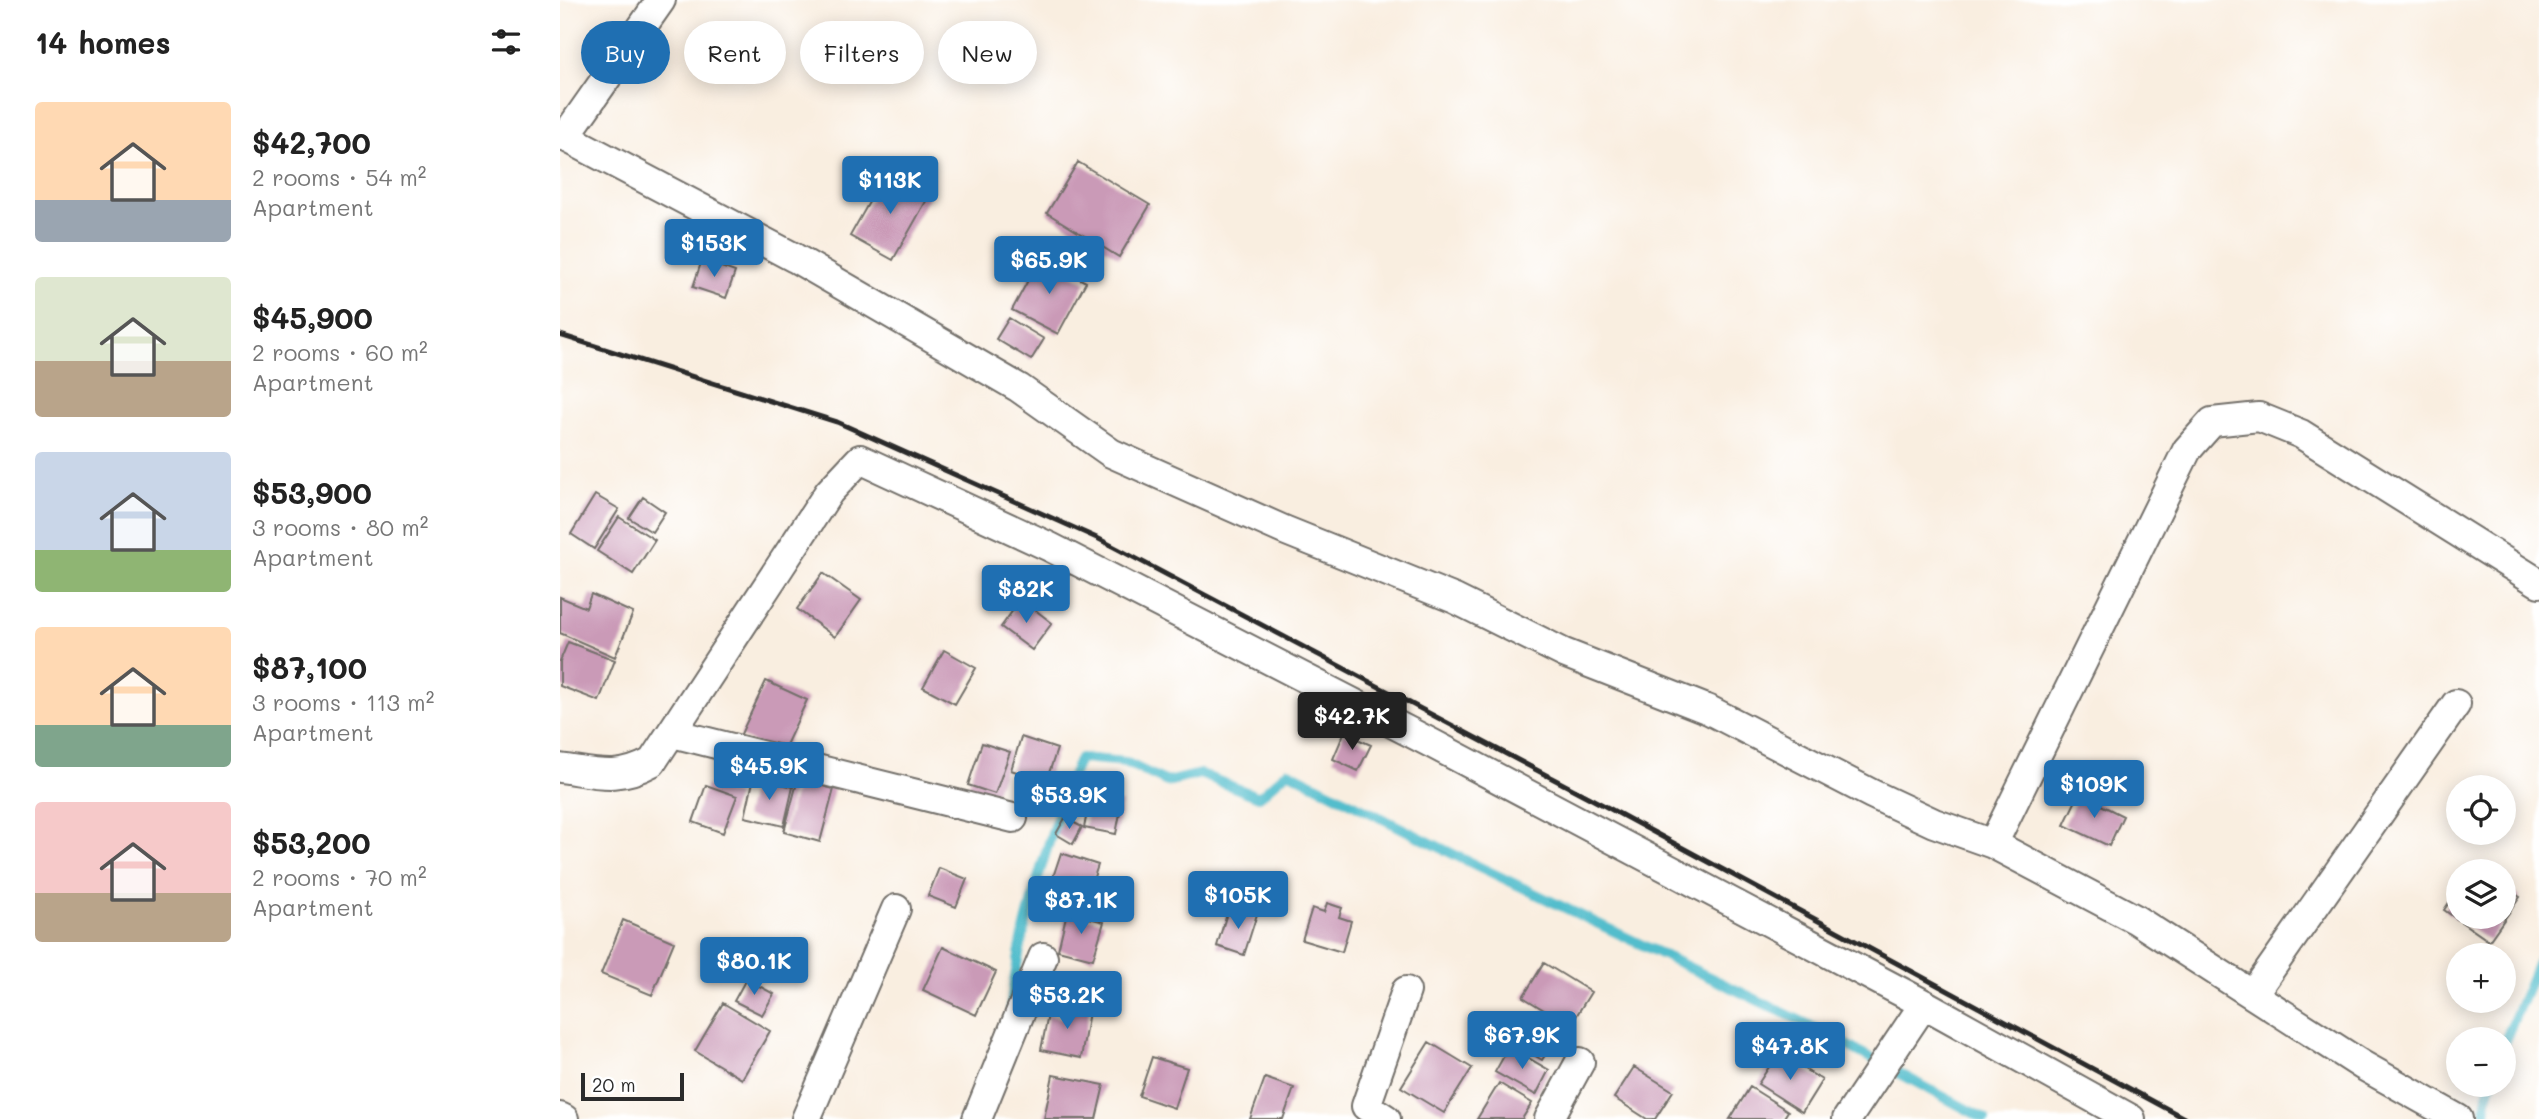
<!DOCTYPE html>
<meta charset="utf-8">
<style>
:root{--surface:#fff;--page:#f6f6f6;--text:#222;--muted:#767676;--accent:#1f6fb2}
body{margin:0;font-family:Mali,sans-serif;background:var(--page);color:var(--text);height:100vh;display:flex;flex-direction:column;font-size:26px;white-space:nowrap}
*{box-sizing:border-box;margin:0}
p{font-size:23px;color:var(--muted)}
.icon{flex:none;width:38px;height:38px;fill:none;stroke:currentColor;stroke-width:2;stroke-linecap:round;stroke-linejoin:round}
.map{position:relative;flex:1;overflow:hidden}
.drawer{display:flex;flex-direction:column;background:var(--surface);width:560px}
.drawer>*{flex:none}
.hud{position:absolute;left:21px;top:21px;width:665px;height:63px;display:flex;gap:14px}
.controls{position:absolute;left:1886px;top:775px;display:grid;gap:14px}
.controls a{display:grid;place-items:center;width:70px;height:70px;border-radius:50%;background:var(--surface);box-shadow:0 4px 18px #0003;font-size:35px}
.scale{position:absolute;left:21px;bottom:18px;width:103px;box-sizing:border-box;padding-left:7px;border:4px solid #2b2b2b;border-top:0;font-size:19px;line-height:24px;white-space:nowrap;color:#2b2b2b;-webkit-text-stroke:5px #fff;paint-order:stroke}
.price{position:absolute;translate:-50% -60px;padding:0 16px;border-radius:7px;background:var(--accent);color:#fff;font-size:23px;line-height:46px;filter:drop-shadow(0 2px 4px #0008)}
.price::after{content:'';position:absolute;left:50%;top:42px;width:21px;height:16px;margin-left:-10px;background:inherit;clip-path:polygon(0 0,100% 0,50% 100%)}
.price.active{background:#222;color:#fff}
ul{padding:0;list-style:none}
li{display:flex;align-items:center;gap:21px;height:175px;padding:0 35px}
li span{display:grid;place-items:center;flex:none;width:196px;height:140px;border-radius:7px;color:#555}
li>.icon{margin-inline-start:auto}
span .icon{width:84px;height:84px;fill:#fffc;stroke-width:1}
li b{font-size:30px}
h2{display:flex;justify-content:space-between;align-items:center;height:84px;padding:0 35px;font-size:30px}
.pill{padding:0 24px;border-radius:32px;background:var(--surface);box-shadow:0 4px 18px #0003;font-size:24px;line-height:63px}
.pill.active{background:var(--accent);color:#fff}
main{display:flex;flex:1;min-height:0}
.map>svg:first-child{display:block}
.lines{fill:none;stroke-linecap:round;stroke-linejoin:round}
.stream{stroke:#52bdcc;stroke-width:10}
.building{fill:#ca9ab7}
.street-casing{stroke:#736f6a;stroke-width:32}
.street{stroke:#fff;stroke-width:28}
.rail{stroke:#2b2b2b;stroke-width:5}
</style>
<main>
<section class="drawer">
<h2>14 homes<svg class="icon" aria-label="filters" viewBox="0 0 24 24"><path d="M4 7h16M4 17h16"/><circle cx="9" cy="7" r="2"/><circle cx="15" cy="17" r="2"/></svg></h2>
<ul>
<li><span style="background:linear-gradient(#ffd9b3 70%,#9aa5b1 0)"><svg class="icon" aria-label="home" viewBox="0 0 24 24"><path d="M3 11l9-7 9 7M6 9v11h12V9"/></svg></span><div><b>$42,700</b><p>2 rooms · 54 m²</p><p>Apartment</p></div></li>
<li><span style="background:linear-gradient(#dfe7d0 60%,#b9a48a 0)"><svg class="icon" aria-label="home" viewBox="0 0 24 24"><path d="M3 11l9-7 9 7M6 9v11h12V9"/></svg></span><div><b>$45,900</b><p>2 rooms · 60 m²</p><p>Apartment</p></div></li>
<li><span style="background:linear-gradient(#c9d6e8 70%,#8fb573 0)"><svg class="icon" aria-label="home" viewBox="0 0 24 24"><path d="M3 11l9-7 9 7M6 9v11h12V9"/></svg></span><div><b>$53,900</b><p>3 rooms · 80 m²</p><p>Apartment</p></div></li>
<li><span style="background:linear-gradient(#ffd9b3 70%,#7fa58c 0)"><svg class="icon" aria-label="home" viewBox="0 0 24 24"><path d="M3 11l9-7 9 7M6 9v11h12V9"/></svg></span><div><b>$87,100</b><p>3 rooms · 113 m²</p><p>Apartment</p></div></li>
<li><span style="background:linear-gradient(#f6c9c9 65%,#b9a48a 0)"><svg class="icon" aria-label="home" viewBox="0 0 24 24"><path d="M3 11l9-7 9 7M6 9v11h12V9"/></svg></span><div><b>$53,200</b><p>2 rooms · 70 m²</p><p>Apartment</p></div></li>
</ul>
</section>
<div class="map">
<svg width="1979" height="1119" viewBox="0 0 1979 1119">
<rect width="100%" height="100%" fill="#fff"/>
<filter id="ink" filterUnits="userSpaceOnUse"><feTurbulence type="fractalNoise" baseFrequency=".0143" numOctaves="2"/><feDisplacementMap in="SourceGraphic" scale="14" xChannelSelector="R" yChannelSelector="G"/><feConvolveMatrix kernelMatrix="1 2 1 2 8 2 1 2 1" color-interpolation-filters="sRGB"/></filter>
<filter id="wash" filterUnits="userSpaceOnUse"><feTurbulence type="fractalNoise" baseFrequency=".00686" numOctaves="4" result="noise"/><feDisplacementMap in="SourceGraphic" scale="28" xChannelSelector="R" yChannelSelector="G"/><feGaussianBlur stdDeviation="1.57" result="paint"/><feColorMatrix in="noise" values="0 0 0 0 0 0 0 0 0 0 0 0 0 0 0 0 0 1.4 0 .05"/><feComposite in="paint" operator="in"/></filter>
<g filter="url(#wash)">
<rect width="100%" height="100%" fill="#f9eee0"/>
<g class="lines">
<path class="stream" d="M 451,1008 C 456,955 470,905 485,855 C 496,821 505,789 520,758 L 565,762 L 607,782 L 640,774 L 699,797 L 728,771 L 901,858 L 1245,1023 L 1425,1119
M 1944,1043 L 1979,960
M 1925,1119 L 1926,1100 L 1931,1085"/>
</g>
<g id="blocks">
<path class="building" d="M 518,162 L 590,205 L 559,257 L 487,213 Z
M 326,172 L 369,196 L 333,260 L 290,236 Z
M 480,258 L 526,282 L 498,334 L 452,310 Z
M 142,260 L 175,272 L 166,298 L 133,287 Z
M 449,318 L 484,339 L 471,360 L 436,339 Z
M 35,495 L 59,509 L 34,549 L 11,534 Z
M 83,497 L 105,512 L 92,532 L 69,518 Z
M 59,517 L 95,540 L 73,574 L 37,551 Z
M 263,573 L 301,600 L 275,637 L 237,609 Z
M 31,594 L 73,613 L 55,657 L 0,633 L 0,597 L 26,608 Z
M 461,599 L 492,623 L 472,650 L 441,627 Z
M 8,642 L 55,660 L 39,701 L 0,686 L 0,661 Z
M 384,650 L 416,668 L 395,704 L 363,687 Z
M 206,681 L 247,700 L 221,756 L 180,736 Z
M 784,733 L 811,745 L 798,771 L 773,759 Z
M 461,737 L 497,749 L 486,782 L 451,770 Z
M 422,743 L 450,752 L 435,794 L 408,785 Z
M 194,777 L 233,787 L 224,826 L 185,817 Z
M 238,779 L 274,789 L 260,842 L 224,832 Z
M 146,785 L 177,796 L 163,833 L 133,822 Z
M 1519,794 L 1563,816 L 1549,846 L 1504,825 Z
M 530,797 L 562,803 L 556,834 L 524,828 Z
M 505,818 L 522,827 L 513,844 L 496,834 Z
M 501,853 L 538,865 L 527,898 L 490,886 Z
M 379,868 L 407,879 L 396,907 L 368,896 Z
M 1944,886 L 1960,897 L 1929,941 L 1884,910 L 1899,888 L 1899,917 L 1944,917 Z
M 767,903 L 782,908 L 779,917 L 791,921 L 782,952 L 742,940 L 752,908 L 764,912 Z
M 683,907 L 698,911 L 684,955 L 657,946 L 667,913 L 679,917 Z
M 507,912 L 544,922 L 533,959 L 498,950 Z
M 63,920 L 114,942 L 92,995 L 41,974 Z
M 383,947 L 436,972 L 416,1015 L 363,990 Z
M 984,963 L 1031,992 L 1010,1026 L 963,997 Z
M 186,979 L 214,994 L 202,1015 L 174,1001 Z
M 506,1001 L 530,1006 L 521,1058 L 481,1050 L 488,1015 L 503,1018 Z
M 163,1003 L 210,1031 L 182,1079 L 135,1051 Z
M 980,1013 L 1003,1027 L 982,1060 L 959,1046 Z
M 869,1042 L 912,1068 L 884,1113 L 841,1087 Z
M 949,1047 L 989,1070 L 976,1095 L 935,1072 Z
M 1218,1053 L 1262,1080 L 1242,1112 L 1198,1084 Z
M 592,1057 L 627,1068 L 614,1108 L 579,1096 Z
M 1074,1067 L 1113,1091 L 1095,1119 L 1087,1119 L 1054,1098 Z
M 493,1075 L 544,1085 L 536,1119 L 484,1119 Z
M 705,1078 L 734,1088 L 723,1119 L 690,1119 Z
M 939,1083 L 972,1103 L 962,1119 L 917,1119 Z
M 1190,1087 L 1228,1111 L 1223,1119 L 1170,1119 Z"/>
</g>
</g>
<g filter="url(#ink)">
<use href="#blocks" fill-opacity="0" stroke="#736f6a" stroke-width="2"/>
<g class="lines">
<defs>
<path id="street" d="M 0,134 L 235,258 L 459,388 L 551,453 L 724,530 L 895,599 L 1004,653 L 1149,710 L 1312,794 L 1374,823 L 1433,844 L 1575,919 L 1802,1065 L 1898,1119
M 5,137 L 101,0
M 112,733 L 453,818
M 0,768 C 37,773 57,781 92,762 L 269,492 L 300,459 L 490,547 L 871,743 L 1364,1004 L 1571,1119
M 1433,844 L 1627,450 L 1652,422 L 1699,417 L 1741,434 L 1979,583
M 1693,994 L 1896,704
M 0,1117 L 4,1119
M 246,1119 L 336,909
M 417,1119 L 483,957
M 826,1119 L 806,1106 L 846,991
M 989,1119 L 1020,1062
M 1287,1119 L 1364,1004"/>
</defs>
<use href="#street" class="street-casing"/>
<use href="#street" class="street"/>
<path class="rail" d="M 0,335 L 277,422 L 539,539 L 1043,805 L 1626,1119"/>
</g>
</g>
</svg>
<div class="controls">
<a><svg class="icon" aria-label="locate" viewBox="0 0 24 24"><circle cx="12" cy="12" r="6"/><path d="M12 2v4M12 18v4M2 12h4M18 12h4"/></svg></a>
<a><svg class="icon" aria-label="layers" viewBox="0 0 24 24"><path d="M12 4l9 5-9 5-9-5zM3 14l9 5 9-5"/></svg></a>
<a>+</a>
<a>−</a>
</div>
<div class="scale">20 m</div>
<b class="price" style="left:330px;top:216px">$113K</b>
<b class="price" style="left:154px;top:279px">$153K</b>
<b class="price" style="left:489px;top:296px">$65.9K</b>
<b class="price" style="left:466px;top:625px">$82K</b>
<b class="price active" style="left:792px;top:752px">$42.7K</b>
<b class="price" style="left:209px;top:802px">$45.9K</b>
<b class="price" style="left:1534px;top:820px">$109K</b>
<b class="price" style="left:509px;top:831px">$53.9K</b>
<b class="price" style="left:678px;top:931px">$105K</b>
<b class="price" style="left:521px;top:936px">$87.1K</b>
<b class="price" style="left:194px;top:997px">$80.1K</b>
<b class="price" style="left:507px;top:1031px">$53.2K</b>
<b class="price" style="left:962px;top:1071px">$67.9K</b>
<b class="price" style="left:1230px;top:1082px">$47.8K</b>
<div class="hud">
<a class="pill active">Buy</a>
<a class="pill">Rent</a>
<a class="pill">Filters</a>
<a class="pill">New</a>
</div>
</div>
</main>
